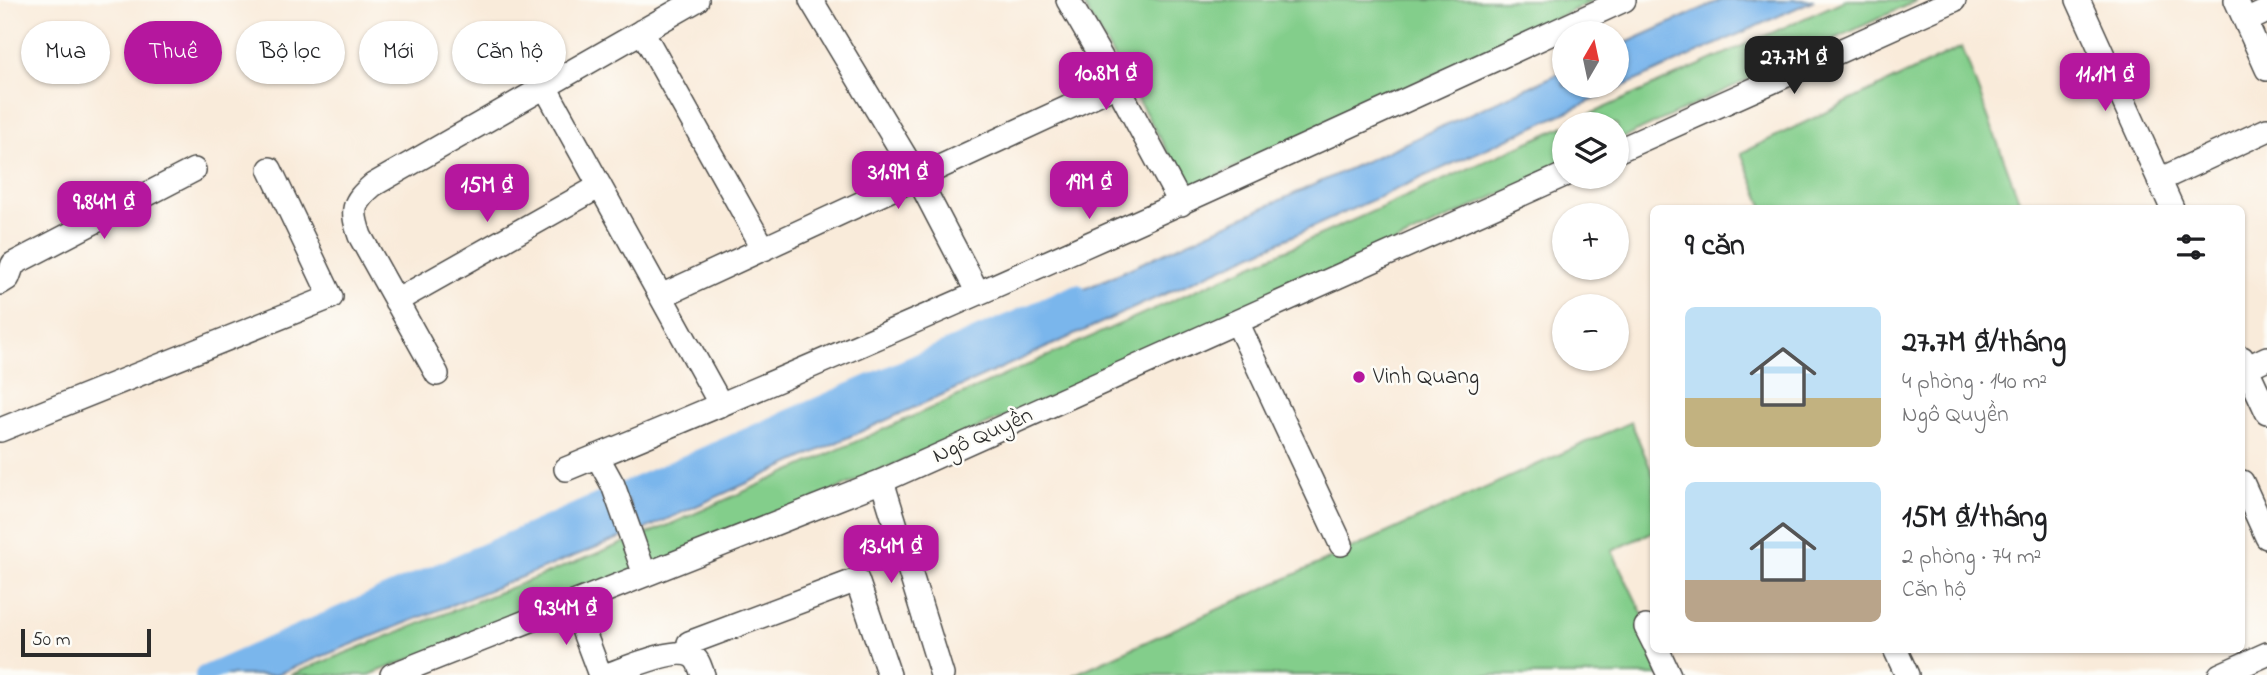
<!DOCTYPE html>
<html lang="vi">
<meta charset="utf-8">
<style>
:root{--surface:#fff;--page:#f6f6f6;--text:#202124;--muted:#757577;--accent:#b5179e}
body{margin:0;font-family:"Indie Flower",sans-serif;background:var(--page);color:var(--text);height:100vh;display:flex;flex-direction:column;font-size:26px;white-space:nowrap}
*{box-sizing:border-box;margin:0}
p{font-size:23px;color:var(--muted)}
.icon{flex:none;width:38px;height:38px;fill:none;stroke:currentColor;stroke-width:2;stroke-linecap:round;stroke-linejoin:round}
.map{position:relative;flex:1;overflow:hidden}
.drawer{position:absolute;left:1650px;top:205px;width:595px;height:448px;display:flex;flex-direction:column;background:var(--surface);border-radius:10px;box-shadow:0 2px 5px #0004}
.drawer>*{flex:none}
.guide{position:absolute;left:21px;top:21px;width:665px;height:63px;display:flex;gap:14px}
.needle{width:46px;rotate:9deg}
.buttons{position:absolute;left:1552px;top:21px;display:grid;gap:14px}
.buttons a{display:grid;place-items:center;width:77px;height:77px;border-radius:50%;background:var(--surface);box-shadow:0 2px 5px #0004;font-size:35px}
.scale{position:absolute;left:21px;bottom:18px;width:130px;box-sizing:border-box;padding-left:7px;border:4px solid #2b2b2b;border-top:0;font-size:19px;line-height:24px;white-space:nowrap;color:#2b2b2b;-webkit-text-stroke:5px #fdfcf7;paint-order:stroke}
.price{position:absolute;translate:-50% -60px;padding:0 16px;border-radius:14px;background:var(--accent);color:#fff;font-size:23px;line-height:46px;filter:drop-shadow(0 2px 4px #0008)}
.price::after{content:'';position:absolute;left:50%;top:42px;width:21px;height:16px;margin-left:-10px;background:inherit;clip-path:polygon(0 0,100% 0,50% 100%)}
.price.selected{background:#222;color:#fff}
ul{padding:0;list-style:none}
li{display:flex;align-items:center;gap:21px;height:175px;padding:0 35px}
li span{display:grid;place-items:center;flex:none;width:196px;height:140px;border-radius:10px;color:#555}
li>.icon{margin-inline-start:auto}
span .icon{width:84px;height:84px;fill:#fffc;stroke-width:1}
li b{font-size:30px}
h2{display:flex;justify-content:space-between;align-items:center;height:84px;padding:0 35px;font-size:30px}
.pill{padding:0 24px;border-radius:32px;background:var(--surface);box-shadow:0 2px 5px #0004;font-size:24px;line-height:63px}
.pill.selected{background:var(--accent);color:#fff}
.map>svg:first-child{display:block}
.green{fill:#83ce8b;stroke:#577c5b;stroke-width:2}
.water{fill:#7ab6ec;stroke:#52708c;stroke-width:2}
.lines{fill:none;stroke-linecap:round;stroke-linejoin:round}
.canal{stroke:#7ab6ec;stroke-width:18}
.minor-casing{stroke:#4a4845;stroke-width:26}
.minor{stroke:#fff;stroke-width:23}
.poi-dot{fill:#b5179e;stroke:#fdfcf7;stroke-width:2.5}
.labels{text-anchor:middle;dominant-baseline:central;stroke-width:5;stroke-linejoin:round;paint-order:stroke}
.poi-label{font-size:23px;fill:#2b2b2b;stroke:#fdfcf7;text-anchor:start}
.street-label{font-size:23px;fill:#2b2b2b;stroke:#fdfcf7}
</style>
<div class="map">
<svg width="2267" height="675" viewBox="0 0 2267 675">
<rect width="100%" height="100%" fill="#fdfcf7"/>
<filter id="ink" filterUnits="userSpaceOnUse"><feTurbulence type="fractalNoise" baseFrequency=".0143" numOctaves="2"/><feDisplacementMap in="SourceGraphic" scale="14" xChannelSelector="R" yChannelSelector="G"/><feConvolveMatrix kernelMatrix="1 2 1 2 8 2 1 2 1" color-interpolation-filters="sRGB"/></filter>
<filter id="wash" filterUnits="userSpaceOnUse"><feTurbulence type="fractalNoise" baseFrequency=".00686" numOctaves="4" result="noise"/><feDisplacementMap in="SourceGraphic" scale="28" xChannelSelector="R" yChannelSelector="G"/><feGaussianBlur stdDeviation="1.57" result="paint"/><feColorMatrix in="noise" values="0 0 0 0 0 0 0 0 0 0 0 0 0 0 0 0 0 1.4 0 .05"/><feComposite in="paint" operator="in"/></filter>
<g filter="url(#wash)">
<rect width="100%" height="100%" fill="#f9ebda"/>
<path class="green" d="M 1081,0 L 1595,0 L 1189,189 Z
M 1845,0 L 1918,0 L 1617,141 L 1617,124 L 1568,124 Z
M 1962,47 L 2022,208 L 1764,208 L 1741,153 Z
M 1564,126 L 1564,165 L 1187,338 L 761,522 L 635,573 L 369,675 L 290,675 L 669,525 Z
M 1631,422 L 1654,477 L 1654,531 L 1612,551 L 1672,675 L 1073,675 Z"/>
<path class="water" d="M 1721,0 L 1814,0 L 639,532 L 627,497 L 1564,71 L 1564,86 L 1617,86 L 1617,47 Z
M 607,498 L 625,536 L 275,675 L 204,675 Z"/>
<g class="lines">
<path class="canal" d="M 204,675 L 1077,293"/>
</g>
</g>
<g filter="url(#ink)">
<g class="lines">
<defs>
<path id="minor" d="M 811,0 L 918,178 L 978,293
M 1068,0 L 1117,85 L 1181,204
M 2078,0 L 2172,208
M 2236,0 L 2267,69
M 2246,21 L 2267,11
M 642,31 L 764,249
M 545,87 L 721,405
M 1617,151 L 1954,0
M 2159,180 L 2267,130
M 0,283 L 8,278 L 13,264 L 194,170
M 661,296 L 1117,85
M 396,301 L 600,186
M 1237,322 L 1341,544
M 2242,358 L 2267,412
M 2246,368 L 2267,358
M 437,374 L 360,236 C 351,210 352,203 373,185 L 697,0
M 0,430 L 331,297 L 270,169
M 597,456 L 613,485 L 645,575
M 566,469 C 923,323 1274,161 1624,0
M 882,481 L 942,675
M 2242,482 L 2267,537
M 573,603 L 600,675
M 1646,627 L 1654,643
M 1657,649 L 1669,675
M 1895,649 L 1907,675
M 691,654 L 689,643 L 857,580 L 889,675
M 392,675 L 882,481 L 1564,175
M 607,675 C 625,669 676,646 692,656 C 699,660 700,668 703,675
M 2220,675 L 2267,654"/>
</defs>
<use href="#minor" class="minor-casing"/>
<use href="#minor" class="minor"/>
</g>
</g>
<circle class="poi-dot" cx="1359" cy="377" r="7"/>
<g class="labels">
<g class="poi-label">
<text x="1373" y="377">Vinh Quang</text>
</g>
<g class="street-label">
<text transform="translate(983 436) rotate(-24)">Ngô Quyền</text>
</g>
</g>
</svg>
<div class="buttons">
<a><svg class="needle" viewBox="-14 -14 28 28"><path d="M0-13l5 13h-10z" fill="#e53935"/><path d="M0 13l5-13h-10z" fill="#757577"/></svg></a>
<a><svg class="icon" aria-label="layers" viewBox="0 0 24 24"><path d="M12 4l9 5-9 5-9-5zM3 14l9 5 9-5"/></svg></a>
<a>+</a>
<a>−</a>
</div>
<div class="scale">50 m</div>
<b class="price selected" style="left:1794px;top:96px">27.7M ₫</b>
<b class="price" style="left:1106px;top:112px">10.8M ₫</b>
<b class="price" style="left:2105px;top:113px">11.1M ₫</b>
<b class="price" style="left:898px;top:211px">31.9M ₫</b>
<b class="price" style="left:1089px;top:221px">19M ₫</b>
<b class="price" style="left:487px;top:224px">15M ₫</b>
<b class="price" style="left:104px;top:241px">9.84M ₫</b>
<b class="price" style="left:891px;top:585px">13.4M ₫</b>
<b class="price" style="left:566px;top:647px">9.34M ₫</b>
<div class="guide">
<a class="pill">Mua</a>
<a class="pill selected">Thuê</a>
<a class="pill">Bộ lọc</a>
<a class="pill">Mới</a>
<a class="pill">Căn hộ</a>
</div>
<section class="drawer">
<h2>9 căn<svg class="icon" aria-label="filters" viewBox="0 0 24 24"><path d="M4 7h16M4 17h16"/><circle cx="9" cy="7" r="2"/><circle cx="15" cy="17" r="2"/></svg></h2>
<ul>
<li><span style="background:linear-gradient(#bfe0f5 65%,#c2b280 0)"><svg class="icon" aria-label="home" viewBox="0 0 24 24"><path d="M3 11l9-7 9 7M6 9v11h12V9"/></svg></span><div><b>27.7M ₫/tháng</b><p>4 phòng · 140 m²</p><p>Ngô Quyền</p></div></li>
<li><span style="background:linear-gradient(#bfe0f5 70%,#b9a48a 0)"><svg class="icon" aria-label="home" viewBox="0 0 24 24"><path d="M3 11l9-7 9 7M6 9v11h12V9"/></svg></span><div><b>15M ₫/tháng</b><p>2 phòng · 74 m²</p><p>Căn hộ</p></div></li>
</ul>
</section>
</div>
